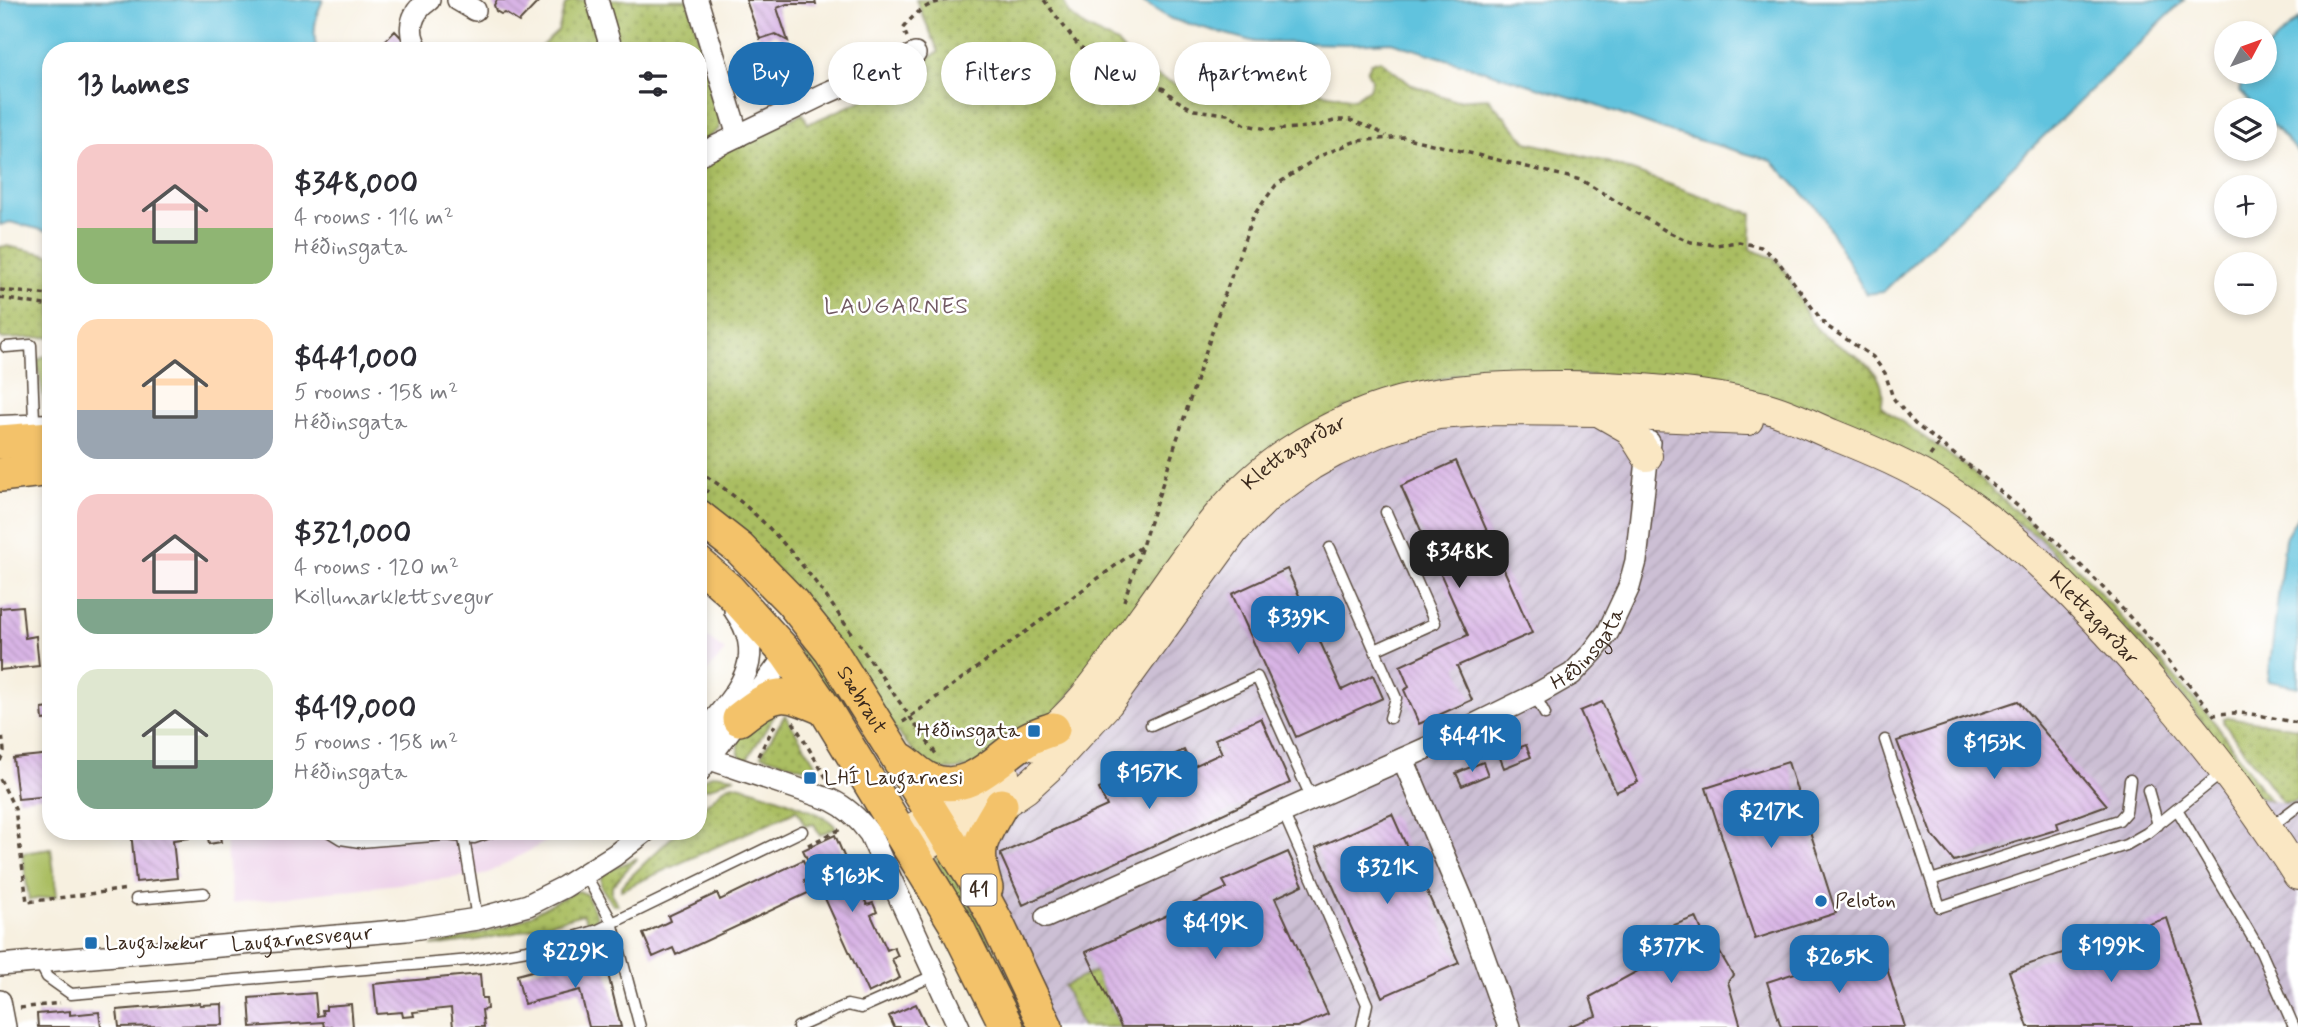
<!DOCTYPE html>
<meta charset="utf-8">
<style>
:root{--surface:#fff;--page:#f2f2f3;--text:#2b2b33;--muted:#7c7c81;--accent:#1f6fb2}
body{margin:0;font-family:Mynerve,sans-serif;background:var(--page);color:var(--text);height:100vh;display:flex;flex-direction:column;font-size:26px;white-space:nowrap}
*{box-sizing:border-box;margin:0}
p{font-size:23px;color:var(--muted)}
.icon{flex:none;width:38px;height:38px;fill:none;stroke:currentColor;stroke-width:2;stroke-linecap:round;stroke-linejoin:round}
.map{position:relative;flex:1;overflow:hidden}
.side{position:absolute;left:42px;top:42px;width:665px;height:798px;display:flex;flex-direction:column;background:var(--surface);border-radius:28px;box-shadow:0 4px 10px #0003}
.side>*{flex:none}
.banner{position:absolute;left:728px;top:42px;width:665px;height:63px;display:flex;gap:14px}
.needle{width:46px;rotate:49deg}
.fabs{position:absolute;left:2214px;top:21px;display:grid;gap:14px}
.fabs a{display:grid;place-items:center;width:63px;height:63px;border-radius:50%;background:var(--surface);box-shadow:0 4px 10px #0003;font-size:35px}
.price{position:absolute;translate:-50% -60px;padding:0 16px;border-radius:14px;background:var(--accent);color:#fff;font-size:23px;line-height:46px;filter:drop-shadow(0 2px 4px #0008)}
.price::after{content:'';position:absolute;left:50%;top:42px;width:21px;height:16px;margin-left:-10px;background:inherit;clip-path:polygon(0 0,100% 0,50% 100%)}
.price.current{background:#222;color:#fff}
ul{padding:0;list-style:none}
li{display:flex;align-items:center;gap:21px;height:175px;padding:0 35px}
li span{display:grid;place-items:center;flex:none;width:196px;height:140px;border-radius:21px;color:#555}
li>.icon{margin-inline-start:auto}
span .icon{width:84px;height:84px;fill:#fffc;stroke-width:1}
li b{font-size:30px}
h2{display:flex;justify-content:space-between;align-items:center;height:84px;padding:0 35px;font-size:30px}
.tag{padding:0 24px;border-radius:32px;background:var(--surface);box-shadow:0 4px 10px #0003;font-size:24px;line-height:63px}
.tag.current{background:var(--accent);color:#fff}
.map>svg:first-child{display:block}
.built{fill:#edd1e9}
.industrial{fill:url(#industrial-furrows)}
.grass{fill:url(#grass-dots);stroke:#727440;stroke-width:2}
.park{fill:#aabe62;stroke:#727440;stroke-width:2}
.water{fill:#60c3de;stroke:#4e767e;stroke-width:2}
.building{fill:url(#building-back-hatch)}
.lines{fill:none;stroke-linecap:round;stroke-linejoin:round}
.service-casing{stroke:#57483b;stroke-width:13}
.minor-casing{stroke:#57483b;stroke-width:24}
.secondary-casing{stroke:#57483b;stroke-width:32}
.primary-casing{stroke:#57483b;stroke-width:36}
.path{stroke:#57483b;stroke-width:3.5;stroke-dasharray:5 5;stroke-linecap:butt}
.service{stroke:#fff;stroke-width:10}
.minor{stroke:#fff;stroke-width:21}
.secondary{stroke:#fae7c3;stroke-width:30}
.primary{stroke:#f3c26a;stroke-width:33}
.poi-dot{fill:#1f6fb2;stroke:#fff;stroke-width:2.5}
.labels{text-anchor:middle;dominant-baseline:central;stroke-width:5;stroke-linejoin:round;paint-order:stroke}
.shield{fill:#fff;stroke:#766a62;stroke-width:2}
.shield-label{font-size:19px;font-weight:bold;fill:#3b2a1e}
.street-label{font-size:21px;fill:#3b2a1e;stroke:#fff}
.poi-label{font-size:21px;fill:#3b2a1e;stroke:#fff;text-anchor:start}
.neighbourhood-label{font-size:23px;letter-spacing:2px;fill:#725a64;stroke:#fff}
</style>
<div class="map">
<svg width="2298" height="1027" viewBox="0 0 2298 1027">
<defs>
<pattern id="industrial-furrows" width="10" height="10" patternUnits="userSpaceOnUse" patternTransform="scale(1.75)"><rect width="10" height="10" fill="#ccbfd4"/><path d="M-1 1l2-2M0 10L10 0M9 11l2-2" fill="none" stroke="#b0a4b6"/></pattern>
<pattern id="grass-dots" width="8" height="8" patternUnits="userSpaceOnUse" patternTransform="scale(1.75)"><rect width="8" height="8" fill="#aabe62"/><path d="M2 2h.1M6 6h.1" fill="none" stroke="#8c9b50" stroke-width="1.8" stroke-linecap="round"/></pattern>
<pattern id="building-back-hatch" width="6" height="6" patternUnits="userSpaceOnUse" patternTransform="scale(1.75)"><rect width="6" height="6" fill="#d8b4e5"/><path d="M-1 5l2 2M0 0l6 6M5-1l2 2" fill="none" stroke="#ba9bc4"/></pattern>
</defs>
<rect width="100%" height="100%" fill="#fff"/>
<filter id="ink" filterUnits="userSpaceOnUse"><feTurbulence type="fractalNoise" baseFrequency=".0143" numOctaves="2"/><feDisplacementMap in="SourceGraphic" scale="14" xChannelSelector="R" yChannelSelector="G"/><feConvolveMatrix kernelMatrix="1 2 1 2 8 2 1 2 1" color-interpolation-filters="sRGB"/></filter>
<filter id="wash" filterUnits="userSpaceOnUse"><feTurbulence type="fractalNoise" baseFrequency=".00686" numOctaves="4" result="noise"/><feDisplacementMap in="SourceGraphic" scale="28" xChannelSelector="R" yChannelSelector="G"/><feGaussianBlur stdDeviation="1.57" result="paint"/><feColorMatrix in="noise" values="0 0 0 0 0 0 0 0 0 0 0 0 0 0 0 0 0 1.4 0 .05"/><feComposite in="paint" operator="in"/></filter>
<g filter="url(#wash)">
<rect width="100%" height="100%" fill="#f7f0e0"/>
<path class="built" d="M 698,631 L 725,651 L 698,682 Z
M 224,831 L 559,831 L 551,839 L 486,874 L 232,903 Z"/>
<path class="industrial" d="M 1458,374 L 1636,376 L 1784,403 L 1857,428 L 1941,471 L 2040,538 L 2162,669 L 2259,797 L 2283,803 L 2294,802 L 2298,798 L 2298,823 L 2296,826 L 2298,854 L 2298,1027 L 1036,1027 L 982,915 L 972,768 L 1344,408 Z"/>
<path class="grass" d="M 572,0 L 590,0 L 606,51 L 536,51 L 558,31 L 565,5 Z
M 606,0 L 688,0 L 720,117 L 719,129 L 706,139 L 698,142 L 698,51 L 620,51 Z
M 916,0 L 1063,0 L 1069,14 L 1085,27 L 1117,43 L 1138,68 L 1198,94 L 1222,83 L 1324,93 L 1354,99 L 1369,89 L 1372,80 L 1367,71 L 1371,63 L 1380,60 L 1410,84 L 1453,100 L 1488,98 L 1527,142 L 1607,162 L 1752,214 L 1750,249 C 1758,253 1774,256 1779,263 C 1796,284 1801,314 1821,333 C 1838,348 1865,356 1877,376 C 1883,385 1884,397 1881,407 L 1968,468 L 2077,567 L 2216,724 L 2270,801 L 2259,797 L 2162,669 L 2040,538 L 1941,471 L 1857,428 L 1784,403 L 1636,376 L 1458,374 L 1344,408 L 1118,631 L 1057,711 L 972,768 L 931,771 L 698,508 L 698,165 L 803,113 L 808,124 L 932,70 L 927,58 L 939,52 Z
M 6,246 L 51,255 L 51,341 L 50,337 L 3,339 L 0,337 L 0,247 Z
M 51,353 L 51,407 L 45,407 L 37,360 Z
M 802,633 L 856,713 L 814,675 L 797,650 Z
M 780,707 L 747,759 L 741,758 C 727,732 761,716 780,707 Z
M 785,715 L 819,769 L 817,772 L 761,755 Z
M 2228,717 L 2298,728 L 2298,798 L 2294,802 L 2283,803 L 2223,722 L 2223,719 Z
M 715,774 L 735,777 C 724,779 713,790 703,789 L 698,784 L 707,777 Z
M 733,784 C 752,788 828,812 836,828 L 820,835 L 814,824 L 805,826 L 797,810 L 621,890 L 621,886 L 678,831 L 698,831 L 698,812 L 727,786 Z
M 939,847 L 1036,1027 L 1017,1027 L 935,859 L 936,850 Z
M 637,858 L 612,886 L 612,895 L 618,905 L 613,905 L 601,887 L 601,877 L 609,870 Z
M 579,891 L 586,894 L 597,916 L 594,921 L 588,925 L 583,914 L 518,932 L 477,940 L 431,946 C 461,938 492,932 521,920 C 534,914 569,892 579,891 Z
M 1095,971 L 1121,1027 L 1082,1027 L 1064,986 Z"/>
<path class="park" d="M 51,849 L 57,896 L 29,900 L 22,853 Z"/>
<path class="water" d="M 0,0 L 323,0 C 315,16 312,33 317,51 L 51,51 L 51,232 L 10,222 L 0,225 Z
M 1140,0 L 2184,0 L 1883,292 L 1866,294 L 1819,210 L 1772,161 L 1670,132 L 1589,103 L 1391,42 L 1347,44 L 1255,42 L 1171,19 Z
M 2298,19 L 2298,152 L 2265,117 L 2264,110 L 2258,110 L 2240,91 L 2241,74 L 2243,72 L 2264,72 L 2265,51 Z
M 2298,516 L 2298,687 L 2268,681 L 2285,538 Z"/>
<g id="blocks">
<path class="building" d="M 497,0 L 540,0 L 519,22 L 505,13 L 501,14 L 496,11 L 494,5 Z
M 746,0 L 815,0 L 816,4 L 787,4 L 777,8 L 788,41 L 775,34 L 760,39 Z
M 395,31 L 414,51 L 379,51 L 377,49 Z
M 1456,461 L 1532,633 L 1457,666 L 1472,700 L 1419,724 L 1404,690 L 1409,687 L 1400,666 L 1468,635 L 1401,486 Z
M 1287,569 L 1342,690 L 1373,675 L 1383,698 L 1296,737 L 1232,594 Z
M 22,606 L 25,638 L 36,636 L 39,666 L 0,670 L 0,608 Z
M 2018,701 L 2107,805 L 2057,823 L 2059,829 L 1954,861 L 1933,836 L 1897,741 Z
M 1602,702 L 1638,782 L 1616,792 L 1580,711 Z
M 51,708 L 51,719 L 43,720 L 42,709 Z
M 1261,718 L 1290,783 L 1023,905 L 1000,854 L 1107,806 L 1099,789 L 1184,750 L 1192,767 L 1222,753 L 1215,739 Z
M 1526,745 L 1531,757 L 1504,768 L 1499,755 Z
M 51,754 L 51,796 L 18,799 L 13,758 Z
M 1483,762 L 1488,775 L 1462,786 L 1456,773 Z
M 1788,762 L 1836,913 L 1755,939 L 1706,788 Z
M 1392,814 L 1459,963 L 1382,997 L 1316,848 Z
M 131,831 L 189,831 L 189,838 L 173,840 L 177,878 L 136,882 Z
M 207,831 L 219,831 L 221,842 L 209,844 Z
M 835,835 L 846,861 L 853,858 L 857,867 L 851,870 L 867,905 L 873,903 L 877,912 L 871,915 L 887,950 L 894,947 L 898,956 L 892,959 L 900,978 L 868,993 L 803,850 Z
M 1288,852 L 1303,885 L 1275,898 L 1328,1014 L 1297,1027 L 1121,1027 L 1086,952 L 1227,888 L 1223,881 Z
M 803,860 L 811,877 L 804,880 L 810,892 L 676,955 L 673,948 L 653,957 L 643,934 L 670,921 L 668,916 L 717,893 L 720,900 Z
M 1696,917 L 1705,938 L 1709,934 L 1733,975 L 1728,982 L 1741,1027 L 1567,1027 L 1596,1016 L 1590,997 L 1645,967 L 1635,939 Z
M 2167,918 L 2203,1027 L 2028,1027 L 2009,971 Z
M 1880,946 L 1905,1027 L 1781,1027 L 1767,982 Z
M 573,960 L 576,970 L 605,962 L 621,1027 L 589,1027 L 580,990 L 524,1004 L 517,975 Z
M 480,974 L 482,998 L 486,998 L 487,1009 L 482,1010 L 484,1027 L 453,1027 L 451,1008 L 413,1012 L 414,1016 L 403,1017 L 402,1012 L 377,1014 L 374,984 Z
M 315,993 L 317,1016 L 323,1015 L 322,1010 L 326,1010 L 326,1006 L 351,1004 L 353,1027 L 324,1027 L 323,1022 L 251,1027 L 249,998 Z
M 200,1003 L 200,1005 L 222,1004 L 223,1025 L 119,1027 L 117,1010 Z
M 916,1004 L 927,1027 L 894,1027 L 889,1016 Z
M 70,1011 L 70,1015 L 99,1012 L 101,1027 L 38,1027 L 37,1014 Z"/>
</g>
</g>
<g filter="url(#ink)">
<use href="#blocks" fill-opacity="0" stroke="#57483b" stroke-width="2"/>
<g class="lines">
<defs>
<path id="service" d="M 6,347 L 31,345 L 34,419
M 0,421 L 51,419
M 1330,548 L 1396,698 L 1390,718
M 1375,650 L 1435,623 L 1386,512
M 1535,695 L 1545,714
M 1151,725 L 1257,677 L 1312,799
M 1885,740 L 1940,907 L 2126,845 L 2147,833 L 2222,773
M 2148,790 L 2158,825
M 2177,809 L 2261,952 L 2294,1027
M 1283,812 L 1367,1004 L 1362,1027
M 2269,828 L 2298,806
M 328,831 L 341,839 L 360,842 L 445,835 L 474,838 L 494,831
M 464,838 L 477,919
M 585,874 L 612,922 L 640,1027
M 1931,880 L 2119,820 L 2126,812 L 2130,780
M 136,899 L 204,893
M 39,962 L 47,977 L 71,994 L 471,960 L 538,948 L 598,930 L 802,831
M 798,1027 L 847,1005 L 861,1008 L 935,975"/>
<g id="minor">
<path d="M 458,0 L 475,10"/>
<path d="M 597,0 L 612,51"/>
<path d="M 697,0 L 738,136"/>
<path d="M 419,51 C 406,32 410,13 429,0"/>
<path d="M 698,155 L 824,94 L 915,54"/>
<path d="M 698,740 C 730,698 773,664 735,611"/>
<path d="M 698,753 L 710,759 L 831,800 C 848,808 859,819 870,834 L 959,1027"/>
<path d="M 1403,759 L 1469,915 L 1509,1027"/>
<path d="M 698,773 L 787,654"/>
<path id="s1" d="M 1046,917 L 1427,748 L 1535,695 L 1572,674 L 1593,652 L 1608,632 L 1629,587 L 1636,561 L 1649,442"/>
<path id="s2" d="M 0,965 L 406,930 L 477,919 L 528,905 L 564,887 L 615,855 L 646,831"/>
<path d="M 0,1001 L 5,1027"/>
</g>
<g id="secondary">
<path d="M 1602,413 L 1630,429 L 1647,456"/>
<path id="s3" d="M 1036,746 C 1052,731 1068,716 1082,700 C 1104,674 1124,644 1144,616 C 1187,557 1225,494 1287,453 C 1376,394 1459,385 1564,386 C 1630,387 1700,391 1764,407 C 1787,413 1810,425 1831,434 C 1871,450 1911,467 1947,490 C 2024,540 2087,608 2147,676 C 2202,739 2254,805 2298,875"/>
<path d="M 902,834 L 963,801 L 1004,774"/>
<path d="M 913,852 L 1001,805 L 1026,788 L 1048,768 L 1108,703 L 1234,530 L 1268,496 L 1311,465 L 1334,452 L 1383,430 L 1407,422 L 1438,414 L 1496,410 L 1599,411 L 1652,416 L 1748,420"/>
</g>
<g id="primary">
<path d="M 0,442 L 51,438"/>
<path d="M 0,475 L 51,469"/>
<path id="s4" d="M 698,516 L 740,549 L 791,601 L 831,651 L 974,880 L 996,921 L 1046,1027"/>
<path d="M 698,563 L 729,590 L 787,654 L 825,709 L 955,923 L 1007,1027"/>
<path d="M 739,719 C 776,690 782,690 825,709"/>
<path d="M 902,760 C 911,766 920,776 930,780 C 970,796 998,757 1028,739 C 1035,735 1045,732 1053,729"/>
<path d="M 986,888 C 973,847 980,841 1001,805"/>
</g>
</defs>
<use href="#service" class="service-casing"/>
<use href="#minor" class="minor-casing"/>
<use href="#secondary" class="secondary-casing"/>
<use href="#primary" class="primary-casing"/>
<path class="path" d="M 1044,0 L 1078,45 L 1091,55 L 1118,71 L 1164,89 L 1176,100 L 1194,110 L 1227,114 L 1246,125 L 1273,130 L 1318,126 L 1337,120 L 1350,120 L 1374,129 L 1386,136
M 907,37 L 903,28 C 916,12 927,3 947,0
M 0,290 L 51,295
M 0,298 L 51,306
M 1930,456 L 1939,443
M 698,471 C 764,511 812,573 853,636
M 698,485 L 708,492
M 1124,601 L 1220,308 L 1253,216 L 1276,185 L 1320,156 L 1356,141 L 1403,137 L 1581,180 L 1668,232 L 1691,242 L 1715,245 L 1739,242 L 1761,247 L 1778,261 L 1825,325 L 1873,357 L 1885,373 L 1893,398 L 1915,424 L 1981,475 L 2027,514 L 2095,579 L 2159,649 L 2214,715 C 2241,709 2271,718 2298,723
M 858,643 L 936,754
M 793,722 L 827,779
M 903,722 L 1142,546
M 758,756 L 776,723
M 0,761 L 4,751 L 2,734
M 0,779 L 15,809 L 27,902 L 128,889
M 808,845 L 841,829
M 20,1008 L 60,1003"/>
<use href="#service" class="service"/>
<use href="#minor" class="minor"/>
<use href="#secondary" class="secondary"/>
<use href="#primary" class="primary"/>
</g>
</g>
<g class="poi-dot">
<rect x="1027" y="724" width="14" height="14" rx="3.5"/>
<rect x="803" y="771" width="14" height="14" rx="3.5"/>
<circle cx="1821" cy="901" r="7"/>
<rect x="84" y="936" width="14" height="14" rx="3.5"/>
</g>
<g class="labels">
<rect class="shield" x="961.5" y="874.5" width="35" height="31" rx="5"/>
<g class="shield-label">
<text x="979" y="890">41</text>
</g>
<g class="street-label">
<text stroke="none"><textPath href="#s3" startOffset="394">Klettagarðar</textPath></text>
<text stroke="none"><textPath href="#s3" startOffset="1276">Klettagarðar</textPath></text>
<text stroke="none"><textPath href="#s1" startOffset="609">Héðinsgata</textPath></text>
<text stroke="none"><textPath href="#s4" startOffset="248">Sæbraut</textPath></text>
<text stroke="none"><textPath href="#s2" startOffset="303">Laugarnesvegur</textPath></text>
</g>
<g class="poi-label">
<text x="1020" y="731" text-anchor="end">Héðinsgata</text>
<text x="824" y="778">LHÍ Laugarnesi</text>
<text x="1835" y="901">Peloton</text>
<text x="105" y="943">Laugalækur</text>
</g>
<g class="neighbourhood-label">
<text x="897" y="307">LAUGARNES</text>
</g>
</g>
</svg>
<div class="fabs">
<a><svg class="needle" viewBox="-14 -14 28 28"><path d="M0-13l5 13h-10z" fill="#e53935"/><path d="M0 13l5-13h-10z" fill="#7c7c81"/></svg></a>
<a><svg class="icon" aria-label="layers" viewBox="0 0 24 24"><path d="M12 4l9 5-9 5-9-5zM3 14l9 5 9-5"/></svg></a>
<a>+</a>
<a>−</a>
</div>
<b class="price current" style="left:1459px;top:590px">$348K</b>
<b class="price" style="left:1298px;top:656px">$339K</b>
<b class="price" style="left:1472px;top:774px">$441K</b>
<b class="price" style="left:1994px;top:781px">$153K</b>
<b class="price" style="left:1149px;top:811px">$157K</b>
<b class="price" style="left:1771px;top:850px">$217K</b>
<b class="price" style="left:1387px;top:906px">$321K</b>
<b class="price" style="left:852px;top:914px">$163K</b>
<b class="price" style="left:1215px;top:961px">$419K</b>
<b class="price" style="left:2111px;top:984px">$199K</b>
<b class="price" style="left:1671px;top:985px">$377K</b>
<b class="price" style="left:575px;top:990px">$229K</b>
<b class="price" style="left:1839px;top:995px">$265K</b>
<div class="banner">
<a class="tag current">Buy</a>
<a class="tag">Rent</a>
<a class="tag">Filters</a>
<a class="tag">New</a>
<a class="tag">Apartment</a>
</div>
<section class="side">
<h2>13 homes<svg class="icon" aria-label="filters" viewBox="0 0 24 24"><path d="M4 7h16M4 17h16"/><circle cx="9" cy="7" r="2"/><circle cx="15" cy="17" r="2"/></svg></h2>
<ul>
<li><span style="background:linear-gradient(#f6c9c9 60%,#8fb573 0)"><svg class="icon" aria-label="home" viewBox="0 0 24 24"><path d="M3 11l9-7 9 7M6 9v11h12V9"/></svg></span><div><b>$348,000</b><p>4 rooms · 116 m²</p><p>Héðinsgata</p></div></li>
<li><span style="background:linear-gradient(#ffd9b3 65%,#9aa5b1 0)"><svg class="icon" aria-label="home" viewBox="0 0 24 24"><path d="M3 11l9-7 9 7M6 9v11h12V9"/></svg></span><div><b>$441,000</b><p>5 rooms · 158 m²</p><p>Héðinsgata</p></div></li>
<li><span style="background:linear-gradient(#f6c9c9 75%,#7fa58c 0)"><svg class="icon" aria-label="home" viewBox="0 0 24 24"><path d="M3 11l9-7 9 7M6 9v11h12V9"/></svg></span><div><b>$321,000</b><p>4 rooms · 120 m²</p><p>Köllunarklettsvegur</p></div></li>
<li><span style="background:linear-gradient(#dfe7d0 65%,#7fa58c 0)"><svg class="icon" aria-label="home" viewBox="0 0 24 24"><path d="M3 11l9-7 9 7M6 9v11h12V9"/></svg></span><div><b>$419,000</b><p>5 rooms · 158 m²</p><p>Héðinsgata</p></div></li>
</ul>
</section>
</div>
